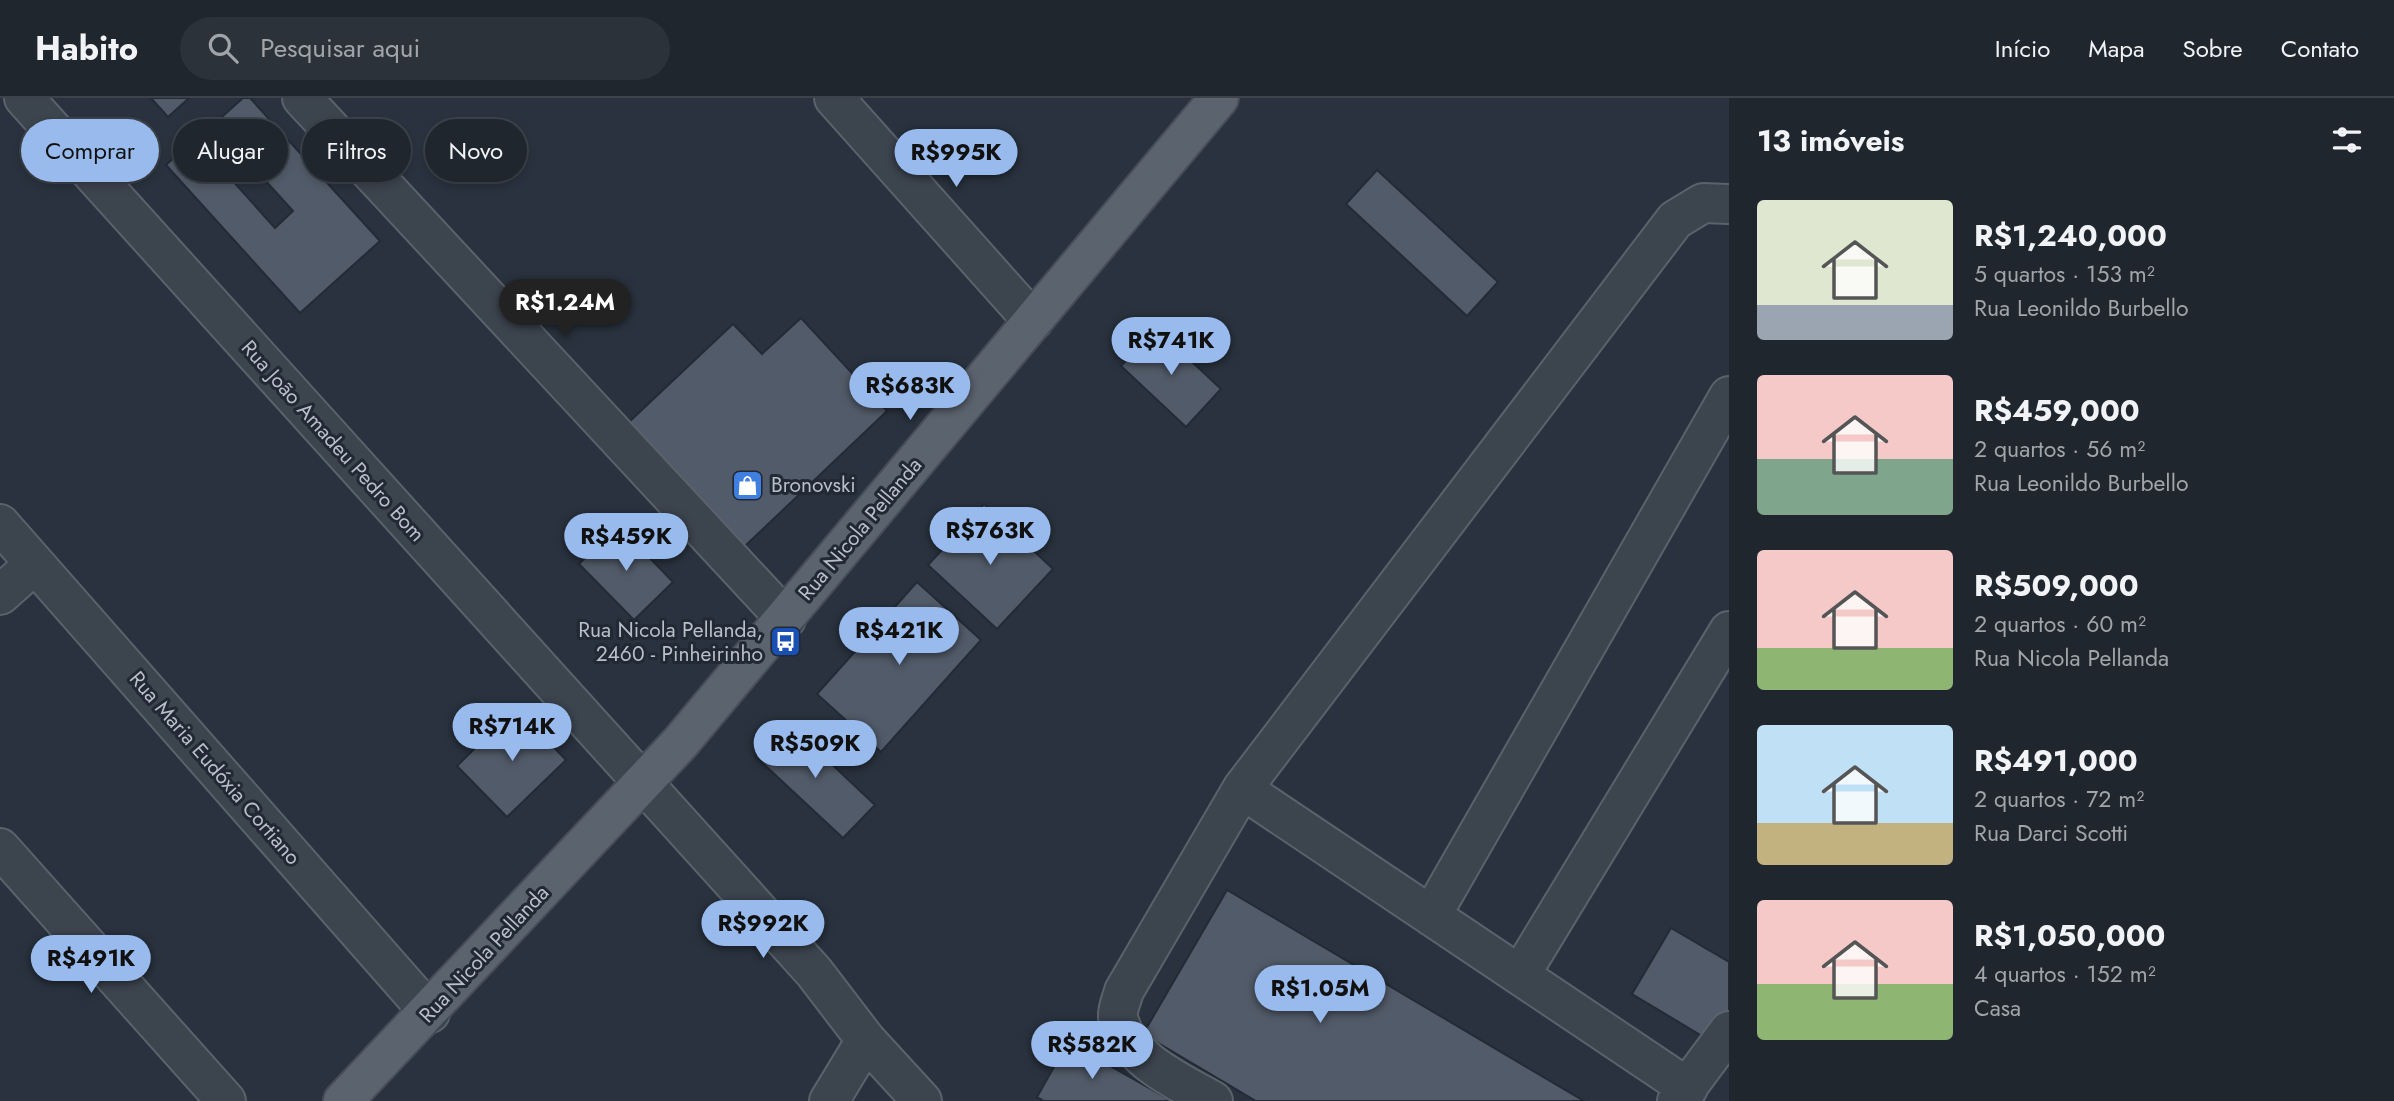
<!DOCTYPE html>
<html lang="pt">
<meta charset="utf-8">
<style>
:root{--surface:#1f262e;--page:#2c323a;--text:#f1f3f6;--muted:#a1a5aa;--line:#3c434a;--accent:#99baed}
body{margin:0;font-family:Jost,sans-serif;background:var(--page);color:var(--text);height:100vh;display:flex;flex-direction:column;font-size:26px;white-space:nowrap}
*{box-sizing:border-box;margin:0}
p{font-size:23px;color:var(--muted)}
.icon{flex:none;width:38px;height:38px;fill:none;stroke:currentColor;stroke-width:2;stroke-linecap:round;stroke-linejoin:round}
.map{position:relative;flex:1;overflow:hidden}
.panel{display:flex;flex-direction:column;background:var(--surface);width:665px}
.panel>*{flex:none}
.guide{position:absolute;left:21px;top:21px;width:665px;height:63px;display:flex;gap:14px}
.price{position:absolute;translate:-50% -60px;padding:0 16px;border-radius:24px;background:var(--accent);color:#111;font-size:23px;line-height:46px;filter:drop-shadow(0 2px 4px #0008)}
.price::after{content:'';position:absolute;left:50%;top:42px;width:21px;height:16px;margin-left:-10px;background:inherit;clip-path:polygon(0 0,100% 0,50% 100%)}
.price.current{background:#222;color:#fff}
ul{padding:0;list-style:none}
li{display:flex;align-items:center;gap:21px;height:175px;padding:0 28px}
li span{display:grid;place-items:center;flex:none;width:196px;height:140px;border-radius:7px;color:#555}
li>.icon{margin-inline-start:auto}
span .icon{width:84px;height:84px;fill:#fffc;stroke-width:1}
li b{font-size:30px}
h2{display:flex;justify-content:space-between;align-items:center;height:84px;padding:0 28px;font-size:30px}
.tag{padding:0 24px;border-radius:32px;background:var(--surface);box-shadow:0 4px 10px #0003,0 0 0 2px var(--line);font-size:24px;line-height:63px}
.tag.current{background:var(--accent);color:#111}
header{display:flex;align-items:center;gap:42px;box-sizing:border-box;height:98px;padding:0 35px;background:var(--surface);border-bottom:2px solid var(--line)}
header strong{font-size:33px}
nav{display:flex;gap:38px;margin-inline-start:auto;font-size:24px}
.search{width:490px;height:63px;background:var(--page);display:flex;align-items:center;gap:18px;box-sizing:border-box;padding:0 24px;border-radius:38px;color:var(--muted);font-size:26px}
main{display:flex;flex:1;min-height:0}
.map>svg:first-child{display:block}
.building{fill:#525b69;stroke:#232b36;stroke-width:2}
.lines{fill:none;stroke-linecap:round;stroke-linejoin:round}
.minor-casing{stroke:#5a626c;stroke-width:42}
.major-casing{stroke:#464d58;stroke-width:42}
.minor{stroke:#3c444e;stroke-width:38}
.major{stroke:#5b636e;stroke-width:38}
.labels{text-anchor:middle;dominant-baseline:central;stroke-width:6;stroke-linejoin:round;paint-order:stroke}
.street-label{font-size:21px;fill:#b9bfc9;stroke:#212934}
.poi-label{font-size:21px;fill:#b9bfc9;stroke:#212934;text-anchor:start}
</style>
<header>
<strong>Habito</strong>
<div class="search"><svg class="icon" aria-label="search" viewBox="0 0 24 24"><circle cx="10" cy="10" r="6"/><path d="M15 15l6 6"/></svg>Pesquisar aqui</div>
<nav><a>Início</a><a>Mapa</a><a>Sobre</a><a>Contato</a></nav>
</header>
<main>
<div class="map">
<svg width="1729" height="1003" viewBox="0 0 1729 1003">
<rect width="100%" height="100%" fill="#29323e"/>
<path class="building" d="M 151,0 L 189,0 L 168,19 Z
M 243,0 L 250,0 L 380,143 L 300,215 L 166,67 L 195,41 L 275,130 L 293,113 L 214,26 Z
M 1377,72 L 1498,184 L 1467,218 L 1346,106 Z
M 801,220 L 887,313 L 744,449 L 628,325 L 733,226 L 762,256 Z
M 1156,230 L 1221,291 L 1186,329 L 1121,268 Z
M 984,406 L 1053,471 L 997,531 L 928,467 Z
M 618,427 L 673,484 L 634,522 L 579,466 Z
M 917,484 L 981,542 L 881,654 L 817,596 Z
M 516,610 L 566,662 L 507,719 L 457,668 Z
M 787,624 L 875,707 L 843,740 L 755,658 Z
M 1227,792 L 1584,1003 L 1256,1003 L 1143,936 Z
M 1671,830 L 1729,864 L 1729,915 L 1712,944 L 1632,896 Z
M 1068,944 L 1172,1003 L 1044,1003 L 1037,999 Z"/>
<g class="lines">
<defs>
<path id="minor" d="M 24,0 L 814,874 L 866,942 L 922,1003
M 302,0 L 786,521
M 834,0 L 1033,223
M 0,426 L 430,915
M 0,497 L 35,466
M 1242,691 L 1688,990
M 0,750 L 226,1003
M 1431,818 L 1729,298
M 1520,877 L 1729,533
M 829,1003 L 866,942
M 1213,1003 C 1180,984 1126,961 1118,919 C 1117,911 1122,901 1124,893 L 1242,691 L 1675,122 L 1703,105 L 1729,106
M 1677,1003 L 1729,933"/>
<path id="major" d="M 343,1003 L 680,645 L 1219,0"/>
</defs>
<use href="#minor" class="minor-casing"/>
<use href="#major" class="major-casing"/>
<use href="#minor" class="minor"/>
<use href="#major" class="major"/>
</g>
<defs>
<symbol id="shop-square" viewBox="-11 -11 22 22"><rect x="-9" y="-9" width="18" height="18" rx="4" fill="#3f7fe0" stroke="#212934"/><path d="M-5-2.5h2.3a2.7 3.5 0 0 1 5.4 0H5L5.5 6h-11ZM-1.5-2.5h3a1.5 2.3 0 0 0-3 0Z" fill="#fff"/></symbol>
<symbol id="bus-square" viewBox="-11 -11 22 22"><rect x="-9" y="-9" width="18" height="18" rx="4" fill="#1a4fb4" stroke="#212934"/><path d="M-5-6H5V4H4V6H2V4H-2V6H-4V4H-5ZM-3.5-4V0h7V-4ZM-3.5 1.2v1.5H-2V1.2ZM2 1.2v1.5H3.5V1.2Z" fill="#fff"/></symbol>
</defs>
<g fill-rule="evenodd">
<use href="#shop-square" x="730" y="370" width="35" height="35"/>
<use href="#bus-square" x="768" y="526" width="35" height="35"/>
</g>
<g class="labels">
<g class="street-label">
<text transform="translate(333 343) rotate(48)">Rua João Amadeu Pedro Bom</text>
<text transform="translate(860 431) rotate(-50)">Rua Nicola Pellanda</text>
<text transform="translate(215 670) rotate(49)">Rua Maria Eudóxia Cortiano</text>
<text transform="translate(484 856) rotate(-47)">Rua Nicola Pellanda</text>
</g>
<g class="poi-label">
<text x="771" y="387">Bronovski</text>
<text x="763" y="532" text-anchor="end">Rua Nicola Pellanda,<tspan x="763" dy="24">2460 - Pinheirinho</tspan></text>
</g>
</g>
</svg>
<b class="price" style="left:956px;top:91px">R$995K</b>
<b class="price current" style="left:565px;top:241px">R$1.24M</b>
<b class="price" style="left:1171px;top:279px">R$741K</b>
<b class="price" style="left:910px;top:324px">R$683K</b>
<b class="price" style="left:990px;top:469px">R$763K</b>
<b class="price" style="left:626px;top:475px">R$459K</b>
<b class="price" style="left:899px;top:569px">R$421K</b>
<b class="price" style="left:512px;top:665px">R$714K</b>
<b class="price" style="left:815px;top:682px">R$509K</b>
<b class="price" style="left:763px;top:862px">R$992K</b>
<b class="price" style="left:91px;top:897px">R$491K</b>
<b class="price" style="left:1320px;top:927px">R$1.05M</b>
<b class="price" style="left:1092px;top:983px">R$582K</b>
<div class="guide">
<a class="tag current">Comprar</a>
<a class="tag">Alugar</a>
<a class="tag">Filtros</a>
<a class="tag">Novo</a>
</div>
</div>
<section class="panel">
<h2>13 imóveis<svg class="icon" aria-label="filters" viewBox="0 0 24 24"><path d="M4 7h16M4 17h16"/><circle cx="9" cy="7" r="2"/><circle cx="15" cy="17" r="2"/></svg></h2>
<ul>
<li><span style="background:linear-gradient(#dfe7d0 75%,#9aa5b1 0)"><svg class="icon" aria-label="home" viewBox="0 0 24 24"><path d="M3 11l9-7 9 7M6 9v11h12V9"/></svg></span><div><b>R$1,240,000</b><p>5 quartos · 153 m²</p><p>Rua Leonildo Burbello</p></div></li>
<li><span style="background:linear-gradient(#f6c9c9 60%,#7fa58c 0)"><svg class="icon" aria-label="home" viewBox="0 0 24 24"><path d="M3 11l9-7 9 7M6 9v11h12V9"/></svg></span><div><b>R$459,000</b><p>2 quartos · 56 m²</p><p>Rua Leonildo Burbello</p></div></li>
<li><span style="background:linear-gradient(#f6c9c9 70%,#8fb573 0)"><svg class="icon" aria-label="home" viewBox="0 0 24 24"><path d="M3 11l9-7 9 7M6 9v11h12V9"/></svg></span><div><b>R$509,000</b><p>2 quartos · 60 m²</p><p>Rua Nicola Pellanda</p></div></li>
<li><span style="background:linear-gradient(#bfe0f5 70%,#c2b280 0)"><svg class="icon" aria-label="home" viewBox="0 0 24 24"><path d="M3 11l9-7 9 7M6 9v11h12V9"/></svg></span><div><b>R$491,000</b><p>2 quartos · 72 m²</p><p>Rua Darci Scotti</p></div></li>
<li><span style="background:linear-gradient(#f6c9c9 60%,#8fb573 0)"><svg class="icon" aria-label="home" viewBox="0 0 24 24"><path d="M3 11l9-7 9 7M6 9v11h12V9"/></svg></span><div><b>R$1,050,000</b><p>4 quartos · 152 m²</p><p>Casa</p></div></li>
</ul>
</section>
</main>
